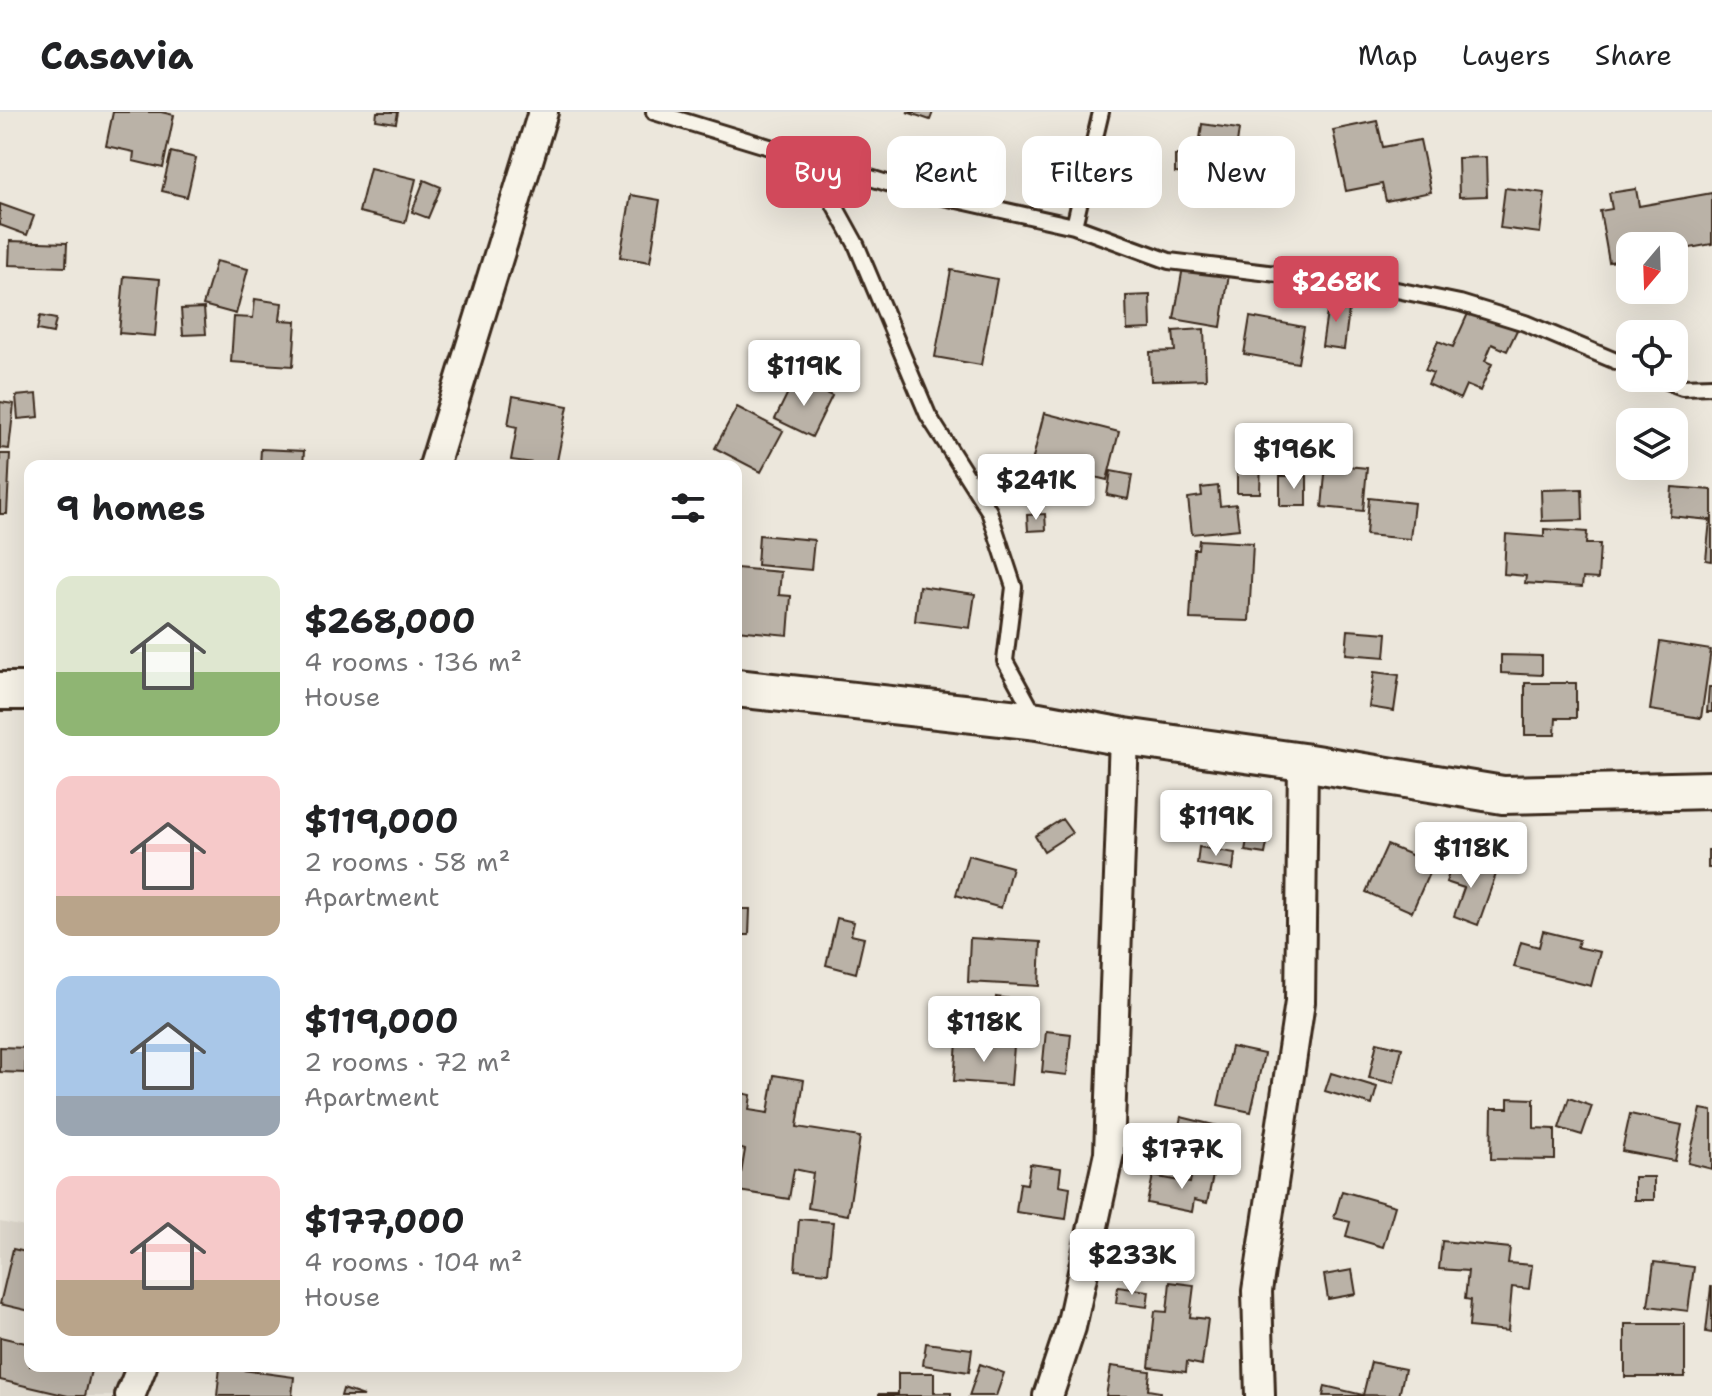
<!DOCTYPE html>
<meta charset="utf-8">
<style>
:root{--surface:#fff;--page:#f2f2f2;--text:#202124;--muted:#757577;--line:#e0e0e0;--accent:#d1495b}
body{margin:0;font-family:"Shantell Sans",sans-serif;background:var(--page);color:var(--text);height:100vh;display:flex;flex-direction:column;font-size:30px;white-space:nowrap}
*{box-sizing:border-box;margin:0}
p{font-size:26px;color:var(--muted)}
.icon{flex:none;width:44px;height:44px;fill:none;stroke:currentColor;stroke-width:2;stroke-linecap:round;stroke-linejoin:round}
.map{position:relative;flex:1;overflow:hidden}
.details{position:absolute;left:24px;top:348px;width:718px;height:912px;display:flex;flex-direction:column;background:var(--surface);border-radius:16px;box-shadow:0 8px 32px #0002}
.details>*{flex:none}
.guide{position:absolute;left:766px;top:24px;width:760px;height:72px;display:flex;gap:16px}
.needle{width:52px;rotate:199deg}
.controls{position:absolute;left:1616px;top:120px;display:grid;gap:16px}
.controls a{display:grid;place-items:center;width:72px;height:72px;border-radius:16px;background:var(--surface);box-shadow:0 8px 32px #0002;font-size:40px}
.price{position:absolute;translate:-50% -68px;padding:0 18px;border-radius:8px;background:#fff;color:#222;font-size:26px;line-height:52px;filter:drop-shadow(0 2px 4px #0008)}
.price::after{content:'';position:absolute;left:50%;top:48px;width:24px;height:18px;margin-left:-12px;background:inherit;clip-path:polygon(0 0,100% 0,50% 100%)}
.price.active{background:var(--accent);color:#fff}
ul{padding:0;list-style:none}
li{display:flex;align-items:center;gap:24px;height:200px;padding:0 32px}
li span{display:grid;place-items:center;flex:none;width:224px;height:160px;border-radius:16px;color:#555}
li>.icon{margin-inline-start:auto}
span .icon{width:96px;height:96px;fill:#fffc;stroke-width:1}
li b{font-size:34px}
h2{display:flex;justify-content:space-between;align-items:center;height:96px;padding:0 32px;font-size:34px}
.pill{padding:0 28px;border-radius:16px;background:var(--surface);box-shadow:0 8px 32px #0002;font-size:28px;line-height:72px}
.pill.active{background:var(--accent);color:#fff}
header{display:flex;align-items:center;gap:48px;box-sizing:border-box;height:112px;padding:0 40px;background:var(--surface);border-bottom:2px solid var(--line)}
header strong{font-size:38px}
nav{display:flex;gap:44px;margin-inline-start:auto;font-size:28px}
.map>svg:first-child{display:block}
.built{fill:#ddd7cc}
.building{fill:#bab2a7;stroke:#3b2a1e;stroke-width:2}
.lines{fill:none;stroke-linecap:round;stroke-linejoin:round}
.service-casing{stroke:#3b2a1e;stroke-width:20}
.minor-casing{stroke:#3b2a1e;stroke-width:34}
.tertiary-casing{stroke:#3b2a1e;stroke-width:42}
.service{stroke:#f7f3e8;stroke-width:14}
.minor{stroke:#f7f3e8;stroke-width:28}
.tertiary{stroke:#f7f3e8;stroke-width:36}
</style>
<header>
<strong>Casavia</strong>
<nav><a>Map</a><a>Layers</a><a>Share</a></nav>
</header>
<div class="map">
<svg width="1712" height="1284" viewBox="0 0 1712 1284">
<rect width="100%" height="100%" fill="#ece7dc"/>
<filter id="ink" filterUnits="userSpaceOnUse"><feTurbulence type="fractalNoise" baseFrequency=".0125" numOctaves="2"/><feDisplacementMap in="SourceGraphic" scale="16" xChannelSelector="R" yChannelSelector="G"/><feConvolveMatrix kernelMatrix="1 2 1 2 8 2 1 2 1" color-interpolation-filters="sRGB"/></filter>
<g filter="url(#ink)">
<path class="built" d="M 0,1110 L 30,1116 L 30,1254 L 127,1254 L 115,1284 L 0,1284 Z"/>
<path class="building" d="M 113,0 L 161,0 L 174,3 L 163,56 L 133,49 L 134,40 L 106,34 Z
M 377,0 L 398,0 L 396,11 L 376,8 Z
M 907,0 L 933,0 L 930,8 Z
M 1377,9 L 1383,35 L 1420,28 L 1431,80 L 1386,89 L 1382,72 L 1346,79 L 1333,18 Z
M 1202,12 L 1239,17 L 1235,47 L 1198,42 Z
M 171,40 L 196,46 L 187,85 L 162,79 Z
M 1175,43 L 1197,44 L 1196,62 L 1175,61 Z
M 1486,45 L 1487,84 L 1459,85 L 1458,46 Z
M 370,56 L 416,67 L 405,111 L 359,100 Z
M 424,68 L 441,75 L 428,106 L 412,100 Z
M 1505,76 L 1545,81 L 1540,121 L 1500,116 Z
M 1636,77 L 1639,94 L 1712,81 L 1712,132 L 1674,139 L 1674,134 L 1630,134 L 1630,147 L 1609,150 L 1600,99 L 1612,97 L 1609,81 Z
M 631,83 L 660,88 L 650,150 L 620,145 Z
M 0,92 L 34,104 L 27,123 L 0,113 Z
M 10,129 L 67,131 L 66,155 L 9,153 Z
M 216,149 L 248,157 L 236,202 L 203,193 Z
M 1183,155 L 1229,162 L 1221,215 L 1174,207 Z
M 951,158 L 997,167 L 981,253 L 935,245 Z
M 124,164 L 160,167 L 155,224 L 119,221 Z
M 1150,183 L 1151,217 L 1127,218 L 1126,184 Z
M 255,187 L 282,191 L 280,208 L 296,209 L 293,254 L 231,250 L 234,205 L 253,206 Z
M 1329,187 L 1350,190 L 1344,237 L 1322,234 Z
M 204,196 L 206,222 L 183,223 L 181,197 Z
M 1470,197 L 1517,218 L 1507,239 L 1492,232 L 1485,249 L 1492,252 L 1480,279 L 1466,273 L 1460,287 L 1428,272 L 1433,261 L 1425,258 L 1438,229 L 1453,235 Z
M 40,204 L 56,207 L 53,221 L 37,218 Z
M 1250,205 L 1304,215 L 1298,251 L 1244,242 Z
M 1204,217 L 1206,267 L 1151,269 L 1150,240 L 1175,239 L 1173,219 Z
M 795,266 L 832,284 L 812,325 L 775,307 Z
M 37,282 L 39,305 L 18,307 L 16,284 Z
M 513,284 L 568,294 L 556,354 L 511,348 L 517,315 L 508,313 Z
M 0,290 L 14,292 L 9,337 L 0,336 Z
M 737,295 L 783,319 L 761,360 L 715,336 Z
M 1044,301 L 1119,320 L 1107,368 L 1032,350 Z
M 261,337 L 304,339 L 303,354 L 260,354 Z
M 0,342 L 10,342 L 7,402 L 0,402 Z
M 1237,346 L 1261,347 L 1260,381 L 1237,381 Z
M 1326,352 L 1367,356 L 1363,399 L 1322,395 Z
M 1111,359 L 1132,363 L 1128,387 L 1107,383 Z
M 1280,364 L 1307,364 L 1307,394 L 1280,394 Z
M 1218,374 L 1220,394 L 1236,392 L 1239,417 L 1192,422 L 1188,386 L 1202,384 L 1201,376 Z
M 1672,375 L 1712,378 L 1712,449 L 1706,448 L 1710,408 L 1670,404 Z
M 1582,377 L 1583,408 L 1542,409 L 1541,378 Z
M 1369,386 L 1414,391 L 1410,427 L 1366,423 Z
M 1045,402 L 1046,418 L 1028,419 L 1027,403 Z
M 1544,417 L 1587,420 L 1586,432 L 1600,432 L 1598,467 L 1583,466 L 1582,475 L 1525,471 L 1526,464 L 1504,462 L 1506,422 L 1544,425 Z
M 759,423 L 814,428 L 811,458 L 757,453 Z
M 1199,428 L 1253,431 L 1249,509 L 1190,507 L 1194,437 L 1198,437 Z
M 736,456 L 781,460 L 779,483 L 791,484 L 788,523 L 736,518 Z
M 919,474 L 975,482 L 970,516 L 915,509 Z
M 1348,518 L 1387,521 L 1385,545 L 1346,542 Z
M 1660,530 L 1711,538 L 1701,606 L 1650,598 Z
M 1501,543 L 1542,544 L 1542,563 L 1501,561 Z
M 1374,560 L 1399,563 L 1394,599 L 1369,595 Z
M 1525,571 L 1576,571 L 1576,606 L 1556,606 L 1555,623 L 1525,623 Z
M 1709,575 L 1712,575 L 1712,600 L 1707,600 Z
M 1062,707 L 1072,721 L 1044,739 L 1035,724 Z
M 1250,711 L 1270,715 L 1265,742 L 1245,739 Z
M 1387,733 L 1433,752 L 1412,800 L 1366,780 Z
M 1199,735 L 1235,741 L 1233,758 L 1197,752 Z
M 1708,738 L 1712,738 L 1712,756 L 1708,756 Z
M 968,743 L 1012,755 L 1001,796 L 956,783 Z
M 1454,747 L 1496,762 L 1478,813 L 1454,804 L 1464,776 L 1446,770 Z
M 736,752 L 739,752 L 738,797 L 750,797 L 749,823 L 741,823 L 740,858 L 736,857 Z
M 837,806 L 854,810 L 851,823 L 864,826 L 856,861 L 826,853 Z
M 1543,819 L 1579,828 L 1577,835 L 1600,840 L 1591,874 L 1514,855 L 1521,830 L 1539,835 Z
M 970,826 L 1041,830 L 1039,874 L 968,870 Z
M 996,885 L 1026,889 L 1024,903 L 1033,904 L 1029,932 L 983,926 L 985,903 L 994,904 Z
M 1046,919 L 1071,922 L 1067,963 L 1042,960 Z
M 957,930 L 1014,934 L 1011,973 L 954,969 Z
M 1377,930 L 1402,936 L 1394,971 L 1369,966 Z
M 0,935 L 26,936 L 25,961 L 0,960 Z
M 1231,935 L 1264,942 L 1251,1000 L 1218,993 Z
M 1331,961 L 1377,975 L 1372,993 L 1325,979 Z
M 774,963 L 804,968 L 797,1015 L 860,1025 L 848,1103 L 808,1096 L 813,1061 L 794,1057 L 789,1087 L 738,1079 L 745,1038 L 738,1036 L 736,1047 L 736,980 L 751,983 L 749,998 L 768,1001 Z
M 1508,986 L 1534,987 L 1534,1016 L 1555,1017 L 1555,1048 L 1491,1047 L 1492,996 L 1508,996 Z
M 1569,986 L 1592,994 L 1582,1023 L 1559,1016 Z
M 1701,997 L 1712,999 L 1712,1057 L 1688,1051 Z
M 1630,1002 L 1682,1013 L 1675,1049 L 1622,1039 Z
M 1181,1005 L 1222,1015 L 1217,1036 L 1176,1026 Z
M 1030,1052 L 1061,1056 L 1059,1073 L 1070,1075 L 1066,1107 L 1016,1100 L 1020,1071 L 1027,1072 Z
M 1193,1054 L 1214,1059 L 1207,1091 L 1194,1088 L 1192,1100 L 1147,1091 L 1153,1064 L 1190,1071 Z
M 1634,1065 L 1654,1065 L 1654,1088 L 1634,1088 Z
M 1342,1079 L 1395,1094 L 1383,1135 L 1346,1124 L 1350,1110 L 1334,1106 Z
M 799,1107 L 833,1110 L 828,1161 L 795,1158 Z
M 1442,1129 L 1510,1136 L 1508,1151 L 1532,1153 L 1529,1177 L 1512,1175 L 1508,1219 L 1469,1215 L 1471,1188 L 1465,1187 L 1468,1159 L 1439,1157 Z
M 13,1137 L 30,1141 L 30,1199 L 0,1192 Z
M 1654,1150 L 1694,1155 L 1688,1199 L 1648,1194 Z
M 1352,1158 L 1356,1182 L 1328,1187 L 1324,1163 Z
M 1170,1170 L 1194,1173 L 1190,1205 L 1208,1207 L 1202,1253 L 1187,1250 L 1186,1260 L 1149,1255 L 1155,1199 L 1167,1200 Z
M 1118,1175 L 1149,1179 L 1147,1195 L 1116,1191 Z
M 1711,1175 L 1712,1175 L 1712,1221 L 1706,1220 Z
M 1625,1212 L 1685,1212 L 1685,1265 L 1625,1265 Z
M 0,1225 L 30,1232 L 30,1254 L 92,1254 L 85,1284 L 68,1284 L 0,1268 Z
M 926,1231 L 972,1237 L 969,1260 L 923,1253 Z
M 1371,1250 L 1405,1257 L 1399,1284 L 1363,1283 Z
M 980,1252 L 1004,1261 L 996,1284 L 969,1284 Z
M 1111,1254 L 1150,1259 L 1148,1278 L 1160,1280 L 1159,1284 L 1106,1284 Z
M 220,1255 L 294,1265 L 292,1284 L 217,1284 Z
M 898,1261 L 934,1261 L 934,1281 L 951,1281 L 951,1284 L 879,1284 L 879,1282 L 898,1282 Z
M 1325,1274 L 1363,1283 L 1363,1284 L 1323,1284 Z
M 343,1277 L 364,1284 L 341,1284 Z"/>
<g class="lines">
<defs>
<path id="service" d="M 654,0 L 809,47 L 856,132 L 928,303 L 989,399 L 1014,475 L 1005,549 L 1035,604
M 809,47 L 903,76 L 1074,114 L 1169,149 L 1377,174 L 1460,191 L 1525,211 L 1630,255
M 1074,114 L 1101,0
M 1658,266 L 1682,275 L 1712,274"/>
<path id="minor" d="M 434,354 L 543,0
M 130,1284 L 142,1254
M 1048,1284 L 1071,1215 L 1109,1041 L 1124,625
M 1260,1284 L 1257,1179 L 1300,890 L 1303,650"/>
<path id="tertiary" d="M 736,576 L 1038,609 L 1124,625 L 1303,650 L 1503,683 L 1712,678
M 0,579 L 30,579"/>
</defs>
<use href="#service" class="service-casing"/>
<use href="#minor" class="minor-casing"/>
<use href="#tertiary" class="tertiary-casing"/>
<use href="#service" class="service"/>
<use href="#minor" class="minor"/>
<use href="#tertiary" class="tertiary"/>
</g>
</g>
</svg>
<div class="controls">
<a><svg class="needle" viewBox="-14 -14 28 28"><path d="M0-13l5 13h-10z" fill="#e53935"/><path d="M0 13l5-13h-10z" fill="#757577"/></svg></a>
<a><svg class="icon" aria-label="locate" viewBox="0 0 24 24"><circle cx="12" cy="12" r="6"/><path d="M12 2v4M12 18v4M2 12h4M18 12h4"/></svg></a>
<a><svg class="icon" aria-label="layers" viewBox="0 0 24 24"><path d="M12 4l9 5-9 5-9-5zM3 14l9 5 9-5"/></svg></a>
</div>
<b class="price active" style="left:1336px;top:212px">$268K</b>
<b class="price" style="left:804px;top:296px">$119K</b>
<b class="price" style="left:1294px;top:379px">$196K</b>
<b class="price" style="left:1036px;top:410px">$241K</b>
<b class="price" style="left:1216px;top:746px">$119K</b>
<b class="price" style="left:1471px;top:778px">$118K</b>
<b class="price" style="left:984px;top:952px">$118K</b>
<b class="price" style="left:1182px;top:1079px">$177K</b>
<b class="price" style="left:1132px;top:1185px">$233K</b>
<div class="guide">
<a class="pill active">Buy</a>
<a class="pill">Rent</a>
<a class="pill">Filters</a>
<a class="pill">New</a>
</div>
<section class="details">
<h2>9 homes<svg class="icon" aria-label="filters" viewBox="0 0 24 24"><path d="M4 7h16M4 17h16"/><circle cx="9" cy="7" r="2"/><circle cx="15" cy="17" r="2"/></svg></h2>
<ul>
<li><span style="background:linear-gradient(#dfe7d0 60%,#8fb573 0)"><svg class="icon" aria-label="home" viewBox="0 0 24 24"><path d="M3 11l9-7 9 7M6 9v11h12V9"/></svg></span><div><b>$268,000</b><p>4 rooms · 136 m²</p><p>House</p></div></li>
<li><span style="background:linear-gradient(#f6c9c9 75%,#b9a48a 0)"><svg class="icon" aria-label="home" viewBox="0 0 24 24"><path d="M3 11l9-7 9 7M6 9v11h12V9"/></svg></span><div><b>$119,000</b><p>2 rooms · 58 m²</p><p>Apartment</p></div></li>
<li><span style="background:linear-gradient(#a9c7e8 75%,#9aa5b1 0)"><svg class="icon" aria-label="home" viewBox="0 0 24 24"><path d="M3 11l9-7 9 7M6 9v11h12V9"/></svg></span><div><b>$119,000</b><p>2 rooms · 72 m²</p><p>Apartment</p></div></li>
<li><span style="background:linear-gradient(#f6c9c9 65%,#b9a48a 0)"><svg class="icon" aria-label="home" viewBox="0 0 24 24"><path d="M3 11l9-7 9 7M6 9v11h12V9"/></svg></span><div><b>$177,000</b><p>4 rooms · 104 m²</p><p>House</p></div></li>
</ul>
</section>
</div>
